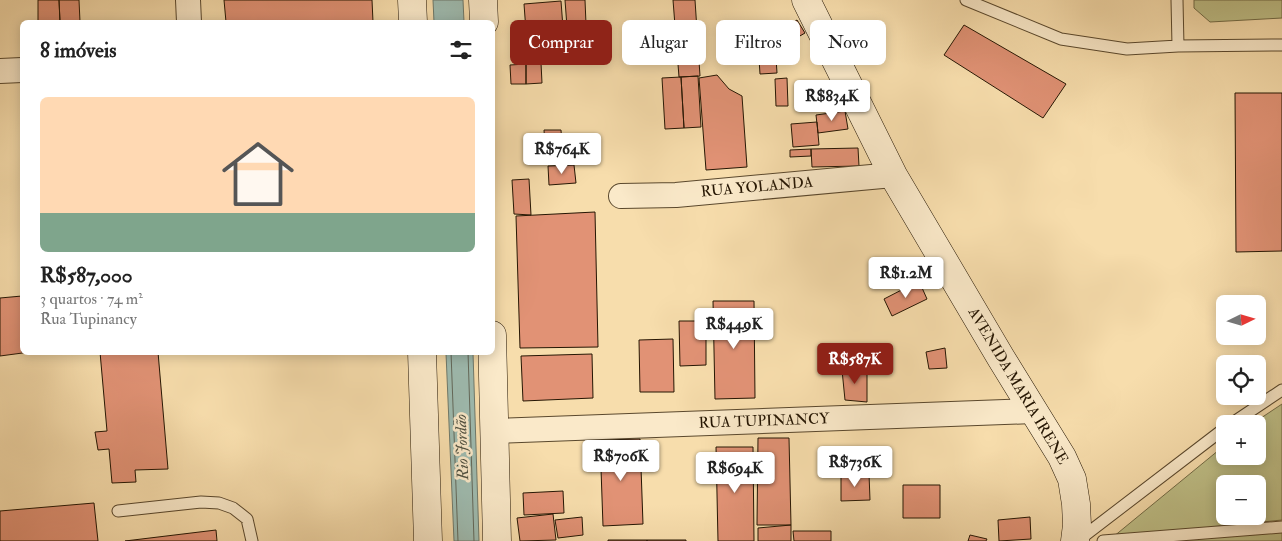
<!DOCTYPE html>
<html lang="pt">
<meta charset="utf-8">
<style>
:root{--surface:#fff;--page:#f2f2f2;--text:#222;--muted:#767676;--accent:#8f2418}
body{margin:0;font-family:"IM FELL Double Pica",serif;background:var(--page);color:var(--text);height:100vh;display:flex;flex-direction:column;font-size:19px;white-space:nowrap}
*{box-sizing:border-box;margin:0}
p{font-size:16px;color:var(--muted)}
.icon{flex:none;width:28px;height:28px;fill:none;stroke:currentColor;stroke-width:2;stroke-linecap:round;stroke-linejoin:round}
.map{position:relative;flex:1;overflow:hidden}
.details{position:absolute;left:20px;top:20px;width:475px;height:335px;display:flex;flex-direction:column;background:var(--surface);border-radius:8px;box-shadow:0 2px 12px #0003}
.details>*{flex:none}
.guide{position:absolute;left:510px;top:20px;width:475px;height:45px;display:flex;gap:10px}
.needle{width:32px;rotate:85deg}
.tools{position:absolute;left:1216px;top:295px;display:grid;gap:10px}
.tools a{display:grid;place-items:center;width:50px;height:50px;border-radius:8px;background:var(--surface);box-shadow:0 2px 12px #0003;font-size:25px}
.price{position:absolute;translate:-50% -42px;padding:0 11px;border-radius:5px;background:#fff;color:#222;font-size:16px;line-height:32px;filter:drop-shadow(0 1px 2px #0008)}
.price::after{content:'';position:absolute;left:50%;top:30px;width:15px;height:11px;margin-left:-8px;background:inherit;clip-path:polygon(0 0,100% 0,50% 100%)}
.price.active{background:var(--accent);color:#fff}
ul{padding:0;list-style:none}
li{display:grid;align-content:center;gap:10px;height:265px;padding:0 20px}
li span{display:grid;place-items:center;height:155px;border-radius:8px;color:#555}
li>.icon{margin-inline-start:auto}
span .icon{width:90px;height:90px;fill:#fffc;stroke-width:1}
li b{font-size:21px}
h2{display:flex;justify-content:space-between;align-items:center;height:60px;padding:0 20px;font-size:21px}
.tag{padding:0 18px;border-radius:8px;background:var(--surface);box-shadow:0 2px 12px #0003;font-size:18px;line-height:45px}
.tag.active{background:var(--accent);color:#fff}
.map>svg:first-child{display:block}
.green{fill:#bfc088;stroke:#726b46;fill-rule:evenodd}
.water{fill:#9ebbb0;stroke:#6e796b}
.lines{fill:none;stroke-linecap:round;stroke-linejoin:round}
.shore{stroke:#62685a;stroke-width:1}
.building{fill:#e19275;stroke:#251603}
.lane-casing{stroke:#5a482d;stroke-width:13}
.street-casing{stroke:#5a482d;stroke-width:26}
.secondary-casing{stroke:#251603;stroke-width:29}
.lane{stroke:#fae9c9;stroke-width:11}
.street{stroke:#fae9c9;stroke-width:24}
.secondary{stroke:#fae9c9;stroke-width:28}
.labels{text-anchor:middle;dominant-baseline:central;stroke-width:5;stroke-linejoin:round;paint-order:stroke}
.street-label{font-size:15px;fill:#251603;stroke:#fae9c9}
.water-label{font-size:16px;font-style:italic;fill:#4f5040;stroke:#fae9c9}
</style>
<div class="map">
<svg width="1282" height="541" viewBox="0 0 1282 541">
<rect width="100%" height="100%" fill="#f7ddac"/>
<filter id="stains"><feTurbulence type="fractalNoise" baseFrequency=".004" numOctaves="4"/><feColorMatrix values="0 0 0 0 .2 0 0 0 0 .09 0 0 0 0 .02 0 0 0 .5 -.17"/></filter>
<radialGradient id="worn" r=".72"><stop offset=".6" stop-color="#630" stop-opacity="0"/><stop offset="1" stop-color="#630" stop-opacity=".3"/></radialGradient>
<path class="green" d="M 1194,0 L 1282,0 L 1282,18 L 1210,22 L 1194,8 Z
M 1282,404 L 1282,520 L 1113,537 L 1225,445 L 1225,456 L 1258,456 L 1258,424 L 1252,424 ZM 1225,484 L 1258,484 L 1258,516 L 1225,516 Z
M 1282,528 L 1282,541 L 1174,541 Z"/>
<path class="water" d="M 433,0 L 463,0 L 464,22 L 434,22 Z
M 446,353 L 473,353 L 479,541 L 454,541 Z"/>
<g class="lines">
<path class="shore" d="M 451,352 L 458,541
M 468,352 L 474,541"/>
</g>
<path class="building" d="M 38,0 L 59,0 L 60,22 L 38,22 Z
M 59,0 L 79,0 L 80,22 L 60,22 Z
M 224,0 L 372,0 L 373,22 L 226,22 Z
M 565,0 L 585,0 L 586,24 L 567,27 Z
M 673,0 L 695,0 L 700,76 L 679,77 Z
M 561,1 L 563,28 L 526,31 L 524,4 Z
M 797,20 L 805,33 L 767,55 L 760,42 Z
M 964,25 L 1066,84 L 1043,118 L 944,55 Z
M 776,58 L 777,73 L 760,74 L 759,59 Z
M 541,63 L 542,83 L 526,84 L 526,64 Z
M 526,64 L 526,84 L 511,84 L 510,65 Z
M 717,75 L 729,89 L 742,96 L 747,167 L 706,170 L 699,78 Z
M 698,76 L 701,127 L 684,128 L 681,77 Z
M 681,77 L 684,128 L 665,129 L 662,78 Z
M 787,78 L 788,106 L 776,106 L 775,79 Z
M 1235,93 L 1282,93 L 1282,251 L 1236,252 Z
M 845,111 L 848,129 L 818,133 L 816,115 Z
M 817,122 L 819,145 L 793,147 L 791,124 Z
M 544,130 L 561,130 L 562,145 L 545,146 Z
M 858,148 L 859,166 L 812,167 L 811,149 Z
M 811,149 L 811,156 L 790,157 L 790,150 Z
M 574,165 L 576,183 L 549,185 L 548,166 Z
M 529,179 L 531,215 L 514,214 L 512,180 Z
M 595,212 L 598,347 L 520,348 L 516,216 Z
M 919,281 L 927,299 L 892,316 L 884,299 Z
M 22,296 L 22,352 L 30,352 L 0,356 L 0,298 Z
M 713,301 L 754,301 L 755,398 L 715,399 Z
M 679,321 L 706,321 L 706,365 L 680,366 Z
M 673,339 L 674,392 L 640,392 L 639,340 Z
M 945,348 L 947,368 L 929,369 L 926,352 Z
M 100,352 L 158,352 L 168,469 L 135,470 L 136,482 L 112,483 L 109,449 L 98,450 L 95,432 L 107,431 Z
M 592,354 L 593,398 L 523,401 L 521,356 Z
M 867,369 L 867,402 L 845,400 L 842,370 Z
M 758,438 L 789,438 L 791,525 L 757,525 Z
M 640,439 L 643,524 L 603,526 L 600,440 Z
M 716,447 L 753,447 L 754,541 L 718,541 Z
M 869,474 L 870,500 L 841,501 L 841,475 Z
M 903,485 L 940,485 L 940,518 L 903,518 Z
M 563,491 L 564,513 L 524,515 L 523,493 Z
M 94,503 L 98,541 L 0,541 L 0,511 Z
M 553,514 L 556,540 L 520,541 L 517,518 Z
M 582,517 L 583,535 L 558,538 L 555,520 Z
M 1030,517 L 1031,539 L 999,541 L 998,520 Z
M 791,525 L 791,541 L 758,541 L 758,528 Z
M 216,530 L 217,541 L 125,541 Z
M 793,531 L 831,531 L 831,541 L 794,541 Z
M 970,535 L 987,539 L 986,541 L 968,541 Z
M 608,540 L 647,540 L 647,541 L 608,541 Z
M 647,540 L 686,540 L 686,541 L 647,541 Z"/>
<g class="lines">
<defs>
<path id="lane" d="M 966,0 L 1061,39 L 1127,49 L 1178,46 L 1282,45
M 1177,0 L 1178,46
M 1231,424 L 1282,390
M 118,511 L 201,502 L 219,503 L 233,508 L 247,519 L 252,541
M 1080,539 L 1225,428
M 1103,541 L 1282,527"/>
<path id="street" d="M 188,0 L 189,22
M 0,71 L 22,70
M 621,196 L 676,195 L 893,175
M 495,431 L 1033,411"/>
<path id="secondary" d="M 412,0 L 413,22
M 483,0 L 484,22
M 806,0 L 893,175 L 1001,358 L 1062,457 L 1072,479 L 1076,504 L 1077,525 L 1075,541
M 492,335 L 497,541
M 422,352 L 428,541"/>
</defs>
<use href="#lane" class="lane-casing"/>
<use href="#street" class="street-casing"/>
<use href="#secondary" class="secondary-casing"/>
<use href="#lane" class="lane"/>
<use href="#street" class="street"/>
<use href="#secondary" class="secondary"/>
</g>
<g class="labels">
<g class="street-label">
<text transform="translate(757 187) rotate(-5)">RUA YOLANDA</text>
<text transform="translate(1018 386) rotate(59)">AVENIDA MARIA IRENE</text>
<text transform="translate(764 421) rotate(-2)">RUA TUPINANCY</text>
</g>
<g class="water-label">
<text transform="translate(462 447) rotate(-92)">Rio Jordão</text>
</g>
</g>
<rect width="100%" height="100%" filter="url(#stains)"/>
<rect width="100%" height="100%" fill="url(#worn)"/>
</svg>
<div class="tools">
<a><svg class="needle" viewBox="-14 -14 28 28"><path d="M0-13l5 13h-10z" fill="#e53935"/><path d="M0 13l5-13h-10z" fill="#767676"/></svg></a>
<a><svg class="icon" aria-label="locate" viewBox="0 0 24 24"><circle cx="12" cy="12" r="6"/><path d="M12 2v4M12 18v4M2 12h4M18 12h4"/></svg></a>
<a>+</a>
<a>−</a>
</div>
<b class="price" style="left:832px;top:122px">R$834K</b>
<b class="price" style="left:562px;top:175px">R$764K</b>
<b class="price" style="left:906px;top:299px">R$1.2M</b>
<b class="price" style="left:734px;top:350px">R$449K</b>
<b class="price active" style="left:855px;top:385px">R$587K</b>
<b class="price" style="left:621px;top:482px">R$706K</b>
<b class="price" style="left:855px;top:488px">R$736K</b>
<b class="price" style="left:735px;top:494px">R$694K</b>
<div class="guide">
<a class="tag active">Comprar</a>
<a class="tag">Alugar</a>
<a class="tag">Filtros</a>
<a class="tag">Novo</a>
</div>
<section class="details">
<h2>8 imóveis<svg class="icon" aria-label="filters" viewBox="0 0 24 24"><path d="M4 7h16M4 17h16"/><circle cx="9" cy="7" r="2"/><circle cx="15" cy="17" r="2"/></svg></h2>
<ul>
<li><span style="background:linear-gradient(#ffd9b3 75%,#7fa58c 0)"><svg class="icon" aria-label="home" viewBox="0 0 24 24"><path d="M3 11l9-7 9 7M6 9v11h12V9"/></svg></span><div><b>R$587,000</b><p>3 quartos · 74 m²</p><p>Rua Tupinancy</p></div></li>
</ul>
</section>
</div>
